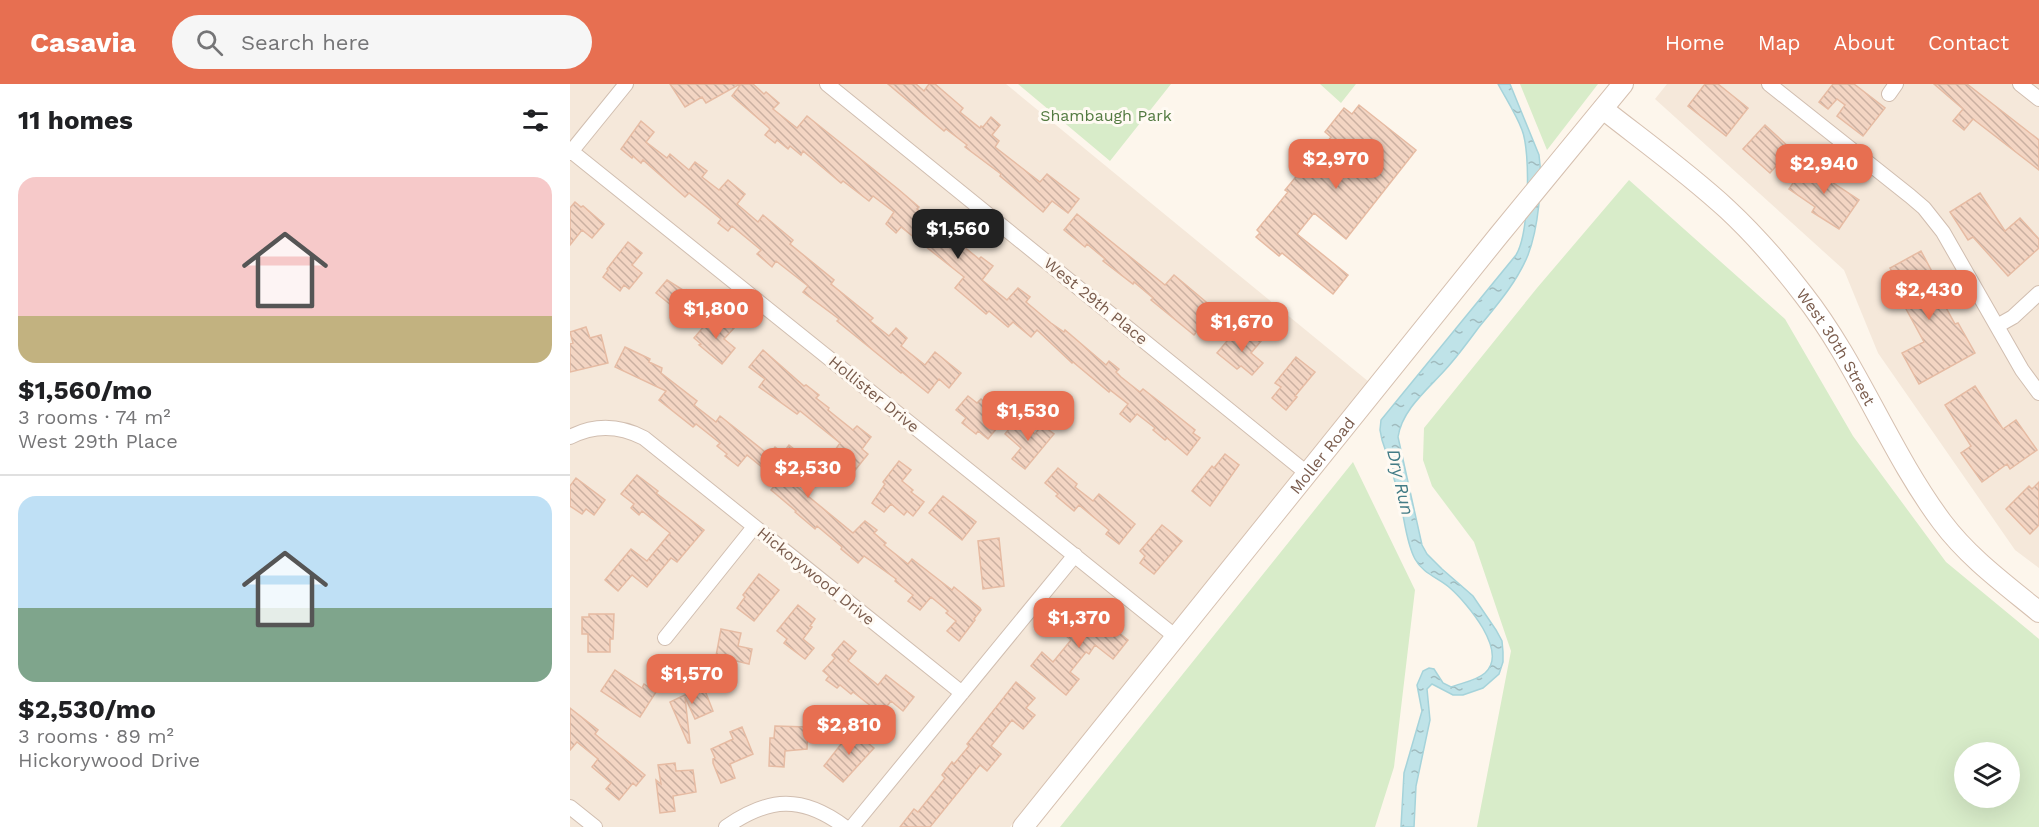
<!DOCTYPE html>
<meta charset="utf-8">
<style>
:root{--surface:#fff;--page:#f6f6f6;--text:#202124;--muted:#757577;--line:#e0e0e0;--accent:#e76f51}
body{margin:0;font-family:"Work Sans",sans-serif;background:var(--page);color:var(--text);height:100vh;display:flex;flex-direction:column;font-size:22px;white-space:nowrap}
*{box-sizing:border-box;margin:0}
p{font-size:20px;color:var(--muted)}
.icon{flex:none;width:33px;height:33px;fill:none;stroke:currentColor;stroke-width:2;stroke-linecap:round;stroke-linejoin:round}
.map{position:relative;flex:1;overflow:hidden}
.panel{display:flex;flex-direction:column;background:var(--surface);width:570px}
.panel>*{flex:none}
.controls{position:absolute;left:1384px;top:658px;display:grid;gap:12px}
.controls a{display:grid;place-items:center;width:66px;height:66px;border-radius:50%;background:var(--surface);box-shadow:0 6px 24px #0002;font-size:30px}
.price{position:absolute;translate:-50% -51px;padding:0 14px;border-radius:12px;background:var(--accent);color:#fff;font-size:20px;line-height:39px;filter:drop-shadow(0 2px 3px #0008)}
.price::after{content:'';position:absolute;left:50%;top:36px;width:18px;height:14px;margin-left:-9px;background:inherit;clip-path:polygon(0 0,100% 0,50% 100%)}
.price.active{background:#222;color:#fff}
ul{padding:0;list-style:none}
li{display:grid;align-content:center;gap:12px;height:318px;padding:0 18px}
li+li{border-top:2px solid var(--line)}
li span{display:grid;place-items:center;height:186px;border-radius:18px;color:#555}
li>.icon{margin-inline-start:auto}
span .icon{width:108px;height:108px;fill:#fffc;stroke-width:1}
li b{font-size:26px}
h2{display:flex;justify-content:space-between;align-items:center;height:72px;padding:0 18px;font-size:26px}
header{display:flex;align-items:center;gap:36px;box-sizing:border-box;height:84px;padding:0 30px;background:var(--accent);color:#fff}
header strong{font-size:28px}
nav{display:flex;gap:33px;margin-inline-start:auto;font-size:21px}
.search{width:420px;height:54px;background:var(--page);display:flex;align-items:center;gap:15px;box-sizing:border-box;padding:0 21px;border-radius:33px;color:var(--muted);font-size:22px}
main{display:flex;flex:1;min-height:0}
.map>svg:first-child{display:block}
.residential{fill:#f5e8da}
.green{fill:#d8ecc9;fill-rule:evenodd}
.water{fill:url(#water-ripples);stroke:#a5d3da;stroke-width:1.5}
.building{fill:url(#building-back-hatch);stroke:#e6bba3;stroke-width:1.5}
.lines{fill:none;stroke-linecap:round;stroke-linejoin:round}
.street-casing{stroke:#d1beb0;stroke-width:16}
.secondary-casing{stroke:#d6c0b0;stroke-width:22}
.street{stroke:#fff;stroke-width:14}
.secondary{stroke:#fff;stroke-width:20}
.labels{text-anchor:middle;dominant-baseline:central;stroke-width:6;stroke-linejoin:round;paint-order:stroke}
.park-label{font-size:16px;fill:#537a41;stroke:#fffaf3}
.street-label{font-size:16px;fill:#7a5c4d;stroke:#fffaf3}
.water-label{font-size:18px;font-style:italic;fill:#437c86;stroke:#fffaf3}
</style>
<header>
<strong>Casavia</strong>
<div class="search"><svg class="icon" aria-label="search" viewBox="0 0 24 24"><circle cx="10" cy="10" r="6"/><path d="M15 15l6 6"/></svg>Search here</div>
<nav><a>Home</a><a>Map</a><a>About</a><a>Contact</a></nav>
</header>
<main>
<section class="panel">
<h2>11 homes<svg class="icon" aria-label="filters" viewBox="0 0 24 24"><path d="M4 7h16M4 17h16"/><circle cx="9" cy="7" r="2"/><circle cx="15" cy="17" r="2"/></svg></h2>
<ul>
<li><span style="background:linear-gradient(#f6c9c9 75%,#c2b280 0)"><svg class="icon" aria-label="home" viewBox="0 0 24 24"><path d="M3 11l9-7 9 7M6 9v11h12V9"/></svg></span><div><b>$1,560/mo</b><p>3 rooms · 74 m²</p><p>West 29th Place</p></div></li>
<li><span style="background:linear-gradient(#bfe0f5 60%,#7fa58c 0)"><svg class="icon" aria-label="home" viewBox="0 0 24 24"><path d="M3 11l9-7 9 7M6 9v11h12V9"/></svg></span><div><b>$2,530/mo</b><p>3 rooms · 89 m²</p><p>Hickorywood Drive</p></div></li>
</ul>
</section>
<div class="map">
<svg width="1469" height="743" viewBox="0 0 1469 743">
<defs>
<pattern id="water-ripples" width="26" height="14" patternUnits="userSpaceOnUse" patternTransform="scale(1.5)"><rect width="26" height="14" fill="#bfe3e8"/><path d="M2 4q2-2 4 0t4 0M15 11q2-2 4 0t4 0" fill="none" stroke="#a0bbbe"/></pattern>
<pattern id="building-back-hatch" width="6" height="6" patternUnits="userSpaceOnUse" patternTransform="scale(1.5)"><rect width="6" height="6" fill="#f3d5c3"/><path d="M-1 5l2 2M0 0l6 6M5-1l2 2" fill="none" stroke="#cab0a1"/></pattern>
</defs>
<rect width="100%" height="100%" fill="#fdf6ec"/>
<path class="residential" d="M 0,0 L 436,0 L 799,298 L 440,743 L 0,743 Z
M 1097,0 L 1469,0 L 1469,484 L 1445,466 L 1308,269 L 1274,186 L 1085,15 Z"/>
<path class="green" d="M 448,0 L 601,0 L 540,77 Z
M 750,0 L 786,0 L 771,19 Z
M 950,0 L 1028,0 L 977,66 Z
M 1059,96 L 1215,235 L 1283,352 L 1376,478 L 1469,555 L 1469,743 L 907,743 L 941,567 L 904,458 L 862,402 L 853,376 L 854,344 L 967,204 ZM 1395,669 L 1440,669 L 1440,714 L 1395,714 Z
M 783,378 L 845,506 L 824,683 L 805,743 L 490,743 Z"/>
<path class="water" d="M 928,0 L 940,0 L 969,71 C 973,99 968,145 958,171 C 947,198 927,221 909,243 C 898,258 887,273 875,286 C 857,306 832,326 828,353 L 852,461 L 857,470 L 872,485 L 903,512 L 926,546 L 932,557 L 933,568 L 933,578 L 929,590 L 913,604 L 893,611 L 883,611 L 862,600 L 857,605 L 860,636 L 846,702 L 844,743 L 831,743 L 834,689 L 852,627 L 847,601 L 853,587 L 859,584 L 864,585 L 873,599 L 881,603 C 891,599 906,597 915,589 C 939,568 897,519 880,504 C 869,494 853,490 845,475 C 836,458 835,437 830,417 C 825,397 819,376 812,356 L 810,346 L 811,336 L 946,171 C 959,150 961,69 952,46 C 946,30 936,15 928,0 Z"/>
<path class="building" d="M 100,0 L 170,0 L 136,19 L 132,13 L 115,23 Z
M 171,0 L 183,0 L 194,10 L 196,8 L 209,19 L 203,25 L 227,44 L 237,32 L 328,105 L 349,123 L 347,125 L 370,143 L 372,141 L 385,151 L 382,153 L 409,175 L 411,173 L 423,182 L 412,196 L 437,216 L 448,204 L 460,213 L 456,218 L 481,239 L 494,248 L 495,246 L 536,281 L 539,277 L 549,285 L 546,288 L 551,293 L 570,308 L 573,305 L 600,326 L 625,346 L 623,349 L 630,354 L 617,371 L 597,354 L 595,356 L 583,346 L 585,344 L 567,330 L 560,338 L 550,330 L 558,320 L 540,306 L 539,308 L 503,278 L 502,279 L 467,246 L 461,253 L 443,238 L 438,243 L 419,227 L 416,230 L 385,204 L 394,193 L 331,143 L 326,149 L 316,140 L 324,128 L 303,112 L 299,117 L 273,97 L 271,99 L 233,67 L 231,71 L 220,62 L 218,65 L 207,56 L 205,59 L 195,51 L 200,45 L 198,43 L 162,12 Z
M 318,0 L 346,0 L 354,7 L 359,0 L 365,0 L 393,24 L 390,28 L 410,44 L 411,42 L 413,43 L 421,33 L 430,41 L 422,51 L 429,57 L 425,63 L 470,98 L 477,90 L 509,115 L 498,129 L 482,117 L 473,128 L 430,92 L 431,90 L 395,63 L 397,61 L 376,45 L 374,47 Z
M 1135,0 L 1148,0 L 1178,24 L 1156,52 L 1118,22 Z
M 1263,0 L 1284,0 L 1315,24 L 1293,52 L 1267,32 L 1275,21 L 1267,15 L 1258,25 L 1249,18 Z
M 1364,0 L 1397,0 L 1469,56 L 1469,86 L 1403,35 L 1394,46 L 1383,37 L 1393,25 Z
M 789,21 L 846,66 L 776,155 L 744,129 L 727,150 L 778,191 L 763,210 L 712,169 L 709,172 L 686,153 L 690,149 L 687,146 L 718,108 L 715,106 L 743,72 L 745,74 L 761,53 L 755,48 L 774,24 L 782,30 Z
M 71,37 L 84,48 L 76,58 L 97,74 L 100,70 L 119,86 L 125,78 L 137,87 L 132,93 L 149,106 L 158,96 L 175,110 L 167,120 L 188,138 L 193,131 L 223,156 L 220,160 L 264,196 L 261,200 L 303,234 L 300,237 L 319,252 L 326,244 L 337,254 L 331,262 L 355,281 L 365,268 L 391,289 L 379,304 L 369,295 L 358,309 L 332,288 L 331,289 L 267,237 L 269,235 L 233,208 L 238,202 L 206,177 L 202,183 L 187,170 L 191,166 L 162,142 L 158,147 L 148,139 L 151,135 L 119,109 L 115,113 L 73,76 L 71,79 L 63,72 L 62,74 L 51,65 Z
M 1195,41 L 1221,65 L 1200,89 L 1173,65 Z
M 1237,78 L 1241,78 L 1265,94 L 1262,98 L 1289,116 L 1269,145 L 1242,128 L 1245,123 L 1219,105 Z
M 1410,109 L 1435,147 L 1450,134 L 1469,155 L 1469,164 L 1438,192 L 1403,153 L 1398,156 L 1380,128 Z
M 5,118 L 11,123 L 13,122 L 34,140 L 22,154 L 12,146 L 0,161 L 0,124 Z
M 507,130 L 595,201 L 604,191 L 660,238 L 648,253 L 633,240 L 624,251 L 581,216 L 583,214 L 564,198 L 563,200 L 533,177 L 535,175 L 517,160 L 515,163 L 494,146 Z
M 58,158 L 72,169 L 62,181 L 72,189 L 59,205 L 54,201 L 50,207 L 33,193 L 38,186 L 37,185 Z
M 1351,167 L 1366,195 L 1362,198 L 1385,240 L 1388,239 L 1405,269 L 1349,300 L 1332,269 L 1354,258 L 1330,214 L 1335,212 L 1320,184 Z
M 97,196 L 116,208 L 117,206 L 130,217 L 117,234 L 86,209 Z
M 151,233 L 164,244 L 154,255 L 165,264 L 152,280 L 129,261 L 131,260 L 124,254 L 136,240 L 142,245 Z
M 16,243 L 20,254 L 31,251 L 38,279 L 0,288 L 0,260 L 3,259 L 0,248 Z
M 682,249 L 691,257 L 681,269 L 693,279 L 682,291 L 671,282 L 667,285 L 647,269 L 662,251 L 673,260 Z
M 55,263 L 80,275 L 79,278 L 92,284 L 91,289 L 127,317 L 124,321 L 146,338 L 150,332 L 199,371 L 205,363 L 213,369 L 219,361 L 229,369 L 222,377 L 233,386 L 222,399 L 283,449 L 295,437 L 307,446 L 304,449 L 316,459 L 314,461 L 338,480 L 342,475 L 382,506 L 384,503 L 410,524 L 411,526 L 404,535 L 405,536 L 389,557 L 377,547 L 386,537 L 376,529 L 378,527 L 361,513 L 350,526 L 338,517 L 343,511 L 325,497 L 326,495 L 294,472 L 288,479 L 271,465 L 272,463 L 247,442 L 245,445 L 225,428 L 226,427 L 201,406 L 209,397 L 177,371 L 168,382 L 155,372 L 157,370 L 147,362 L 150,359 L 126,340 L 123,343 L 89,316 L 96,307 L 45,283 Z
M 193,266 L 234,302 L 236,301 L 249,311 L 246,314 L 259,324 L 258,326 L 283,346 L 287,342 L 301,353 L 292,365 L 298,370 L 282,390 L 274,384 L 277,380 L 263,369 L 270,359 L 230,327 L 227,330 L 189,303 L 195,295 L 179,283 Z
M 726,273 L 745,288 L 725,312 L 727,313 L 716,326 L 702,314 L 711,303 L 705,299 Z
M 1405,302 L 1433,345 L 1446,336 L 1467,366 L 1440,385 L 1437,380 L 1412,398 L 1391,369 L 1401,362 L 1375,321 Z
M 398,312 L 407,319 L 411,315 L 419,322 L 416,326 L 431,339 L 418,355 L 408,347 L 406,350 L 392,339 L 396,334 L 386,326 Z
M 447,335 L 465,350 L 472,341 L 484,350 L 455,385 L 442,375 L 451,364 L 435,350 Z
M 655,370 L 669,381 L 640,422 L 622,407 L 642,382 L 644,384 Z
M 329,377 L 341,386 L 332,397 L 343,406 L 341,408 L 354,418 L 343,432 L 337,427 L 334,431 L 321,420 L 314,428 L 302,419 L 315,400 L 313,398 Z
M 488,384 L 507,400 L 505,403 L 523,417 L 529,410 L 565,440 L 549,460 L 536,450 L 539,446 L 509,421 L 504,427 L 486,412 L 488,410 L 475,399 Z
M 67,391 L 88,407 L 86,409 L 134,446 L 107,478 L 101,474 L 77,503 L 62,491 L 48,507 L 35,496 L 61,465 L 77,477 L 100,449 L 72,427 L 69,431 L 61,424 L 64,420 L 51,410 Z
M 6,394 L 35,416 L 24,431 L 16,425 L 12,430 L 0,422 L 0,402 Z
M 1469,398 L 1469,441 L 1460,450 L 1436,425 L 1459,402 L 1462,405 Z
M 373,412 L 406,438 L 392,456 L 359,429 Z
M 592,441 L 612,457 L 584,490 L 570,479 L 575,472 L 570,467 Z
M 429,454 L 434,502 L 413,505 L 408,457 Z
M 189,490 L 209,506 L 184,537 L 167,524 L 175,513 L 173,511 Z
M 228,521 L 245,535 L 240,542 L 242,543 L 233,555 L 244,564 L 235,575 L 214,559 L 217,555 L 207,547 Z
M 510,524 L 520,532 L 522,530 L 538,543 L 539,541 L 558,556 L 543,575 L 525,561 L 519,570 L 516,568 L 500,588 L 509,595 L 496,611 L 461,582 L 472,568 L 483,578 L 501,556 L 491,548 Z
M 19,530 L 44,530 L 43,555 L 40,555 L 40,568 L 18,568 L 18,550 L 12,550 L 12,533 L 19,533 Z
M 151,545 L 171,549 L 168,562 L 182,565 L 179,580 L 146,572 Z
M 274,557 L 286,567 L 278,577 L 308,601 L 316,591 L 344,613 L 333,627 L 321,617 L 311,630 L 283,608 L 281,610 L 270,601 L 267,604 L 256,596 L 259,592 L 253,587 L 265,574 L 262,571 Z
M 45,586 L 72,604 L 74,600 L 86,608 L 70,633 L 31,607 Z
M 130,594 L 143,627 L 125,635 L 115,613 L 120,659 L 118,659 L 100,618 L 117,610 L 113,601 Z
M 446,598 L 465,614 L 456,624 L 465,631 L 453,645 L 442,636 L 421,662 L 431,670 L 417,687 L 410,681 L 360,743 L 330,743 L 344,725 L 348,728 L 375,694 L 372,691 L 382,678 L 384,680 L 399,662 L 397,660 Z
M 0,624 L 28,646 L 25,650 L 75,691 L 66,702 L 63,699 L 49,716 L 36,705 L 41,699 L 22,683 L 28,675 L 7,658 L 0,666 Z
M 205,642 L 238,643 L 237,665 L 215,667 L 214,683 L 199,682 L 200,654 L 204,654 Z
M 172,643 L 183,670 L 160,680 L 165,694 L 151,699 L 143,679 L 143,675 L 145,674 L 141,665 L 163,655 L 160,648 Z
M 282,646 L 304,664 L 273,698 L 254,682 Z
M 105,679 L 106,687 L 123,686 L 126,708 L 103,712 L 105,727 L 90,729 L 86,696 L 91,700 L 88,681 Z"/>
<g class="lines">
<defs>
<path id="street" d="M 257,0 L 738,390
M 1199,0 L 1340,112 L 1354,124 L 1373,148 L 1452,286 L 1469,309
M 1450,0 L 1469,15
M 1319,10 L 1326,0
M 1,67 L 606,553
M 0,69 L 56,0
M 1427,242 L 1443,233 L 1469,209
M 0,353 C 25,340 49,341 74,354 L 392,609
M 95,554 L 184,443
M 0,723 L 25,743
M 156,743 C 199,713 232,711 275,743
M 282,743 L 505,471"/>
<g id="secondary">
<path id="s1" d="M 1033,25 C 1075,58 1118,89 1157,125 C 1185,151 1210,180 1233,210 C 1288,280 1319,367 1372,438 C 1399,474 1435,500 1469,528"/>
<path id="s2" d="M 453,743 L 929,151 L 1053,0"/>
</g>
</defs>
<use href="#street" class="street-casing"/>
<use href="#secondary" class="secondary-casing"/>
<use href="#street" class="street"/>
<use href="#secondary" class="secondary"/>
</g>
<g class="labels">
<g class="park-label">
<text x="536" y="31">Shambaugh Park</text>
</g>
<g class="street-label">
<text transform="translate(526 217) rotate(39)">West 29th Place</text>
<text stroke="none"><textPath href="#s1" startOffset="336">West 30th Street</textPath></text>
<text transform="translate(304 310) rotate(39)">Hollister Drive</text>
<text stroke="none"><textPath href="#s2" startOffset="477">Moller Road</textPath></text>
<text transform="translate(246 492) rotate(39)">Hickorywood Drive</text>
</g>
<g class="water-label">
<text transform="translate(831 398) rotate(77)">Dry Run</text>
</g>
</g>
</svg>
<div class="controls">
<a><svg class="icon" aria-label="layers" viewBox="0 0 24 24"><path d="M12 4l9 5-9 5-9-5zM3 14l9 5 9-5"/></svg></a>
</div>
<b class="price" style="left:766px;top:106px">$2,970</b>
<b class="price" style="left:1254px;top:111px">$2,940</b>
<b class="price active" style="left:388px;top:176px">$1,560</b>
<b class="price" style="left:1359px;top:237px">$2,430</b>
<b class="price" style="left:146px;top:256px">$1,800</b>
<b class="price" style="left:672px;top:269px">$1,670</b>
<b class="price" style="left:458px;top:358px">$1,530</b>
<b class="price" style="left:238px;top:415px">$2,530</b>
<b class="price" style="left:509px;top:565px">$1,370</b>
<b class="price" style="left:122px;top:621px">$1,570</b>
<b class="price" style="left:279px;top:672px">$2,810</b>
</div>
</main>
